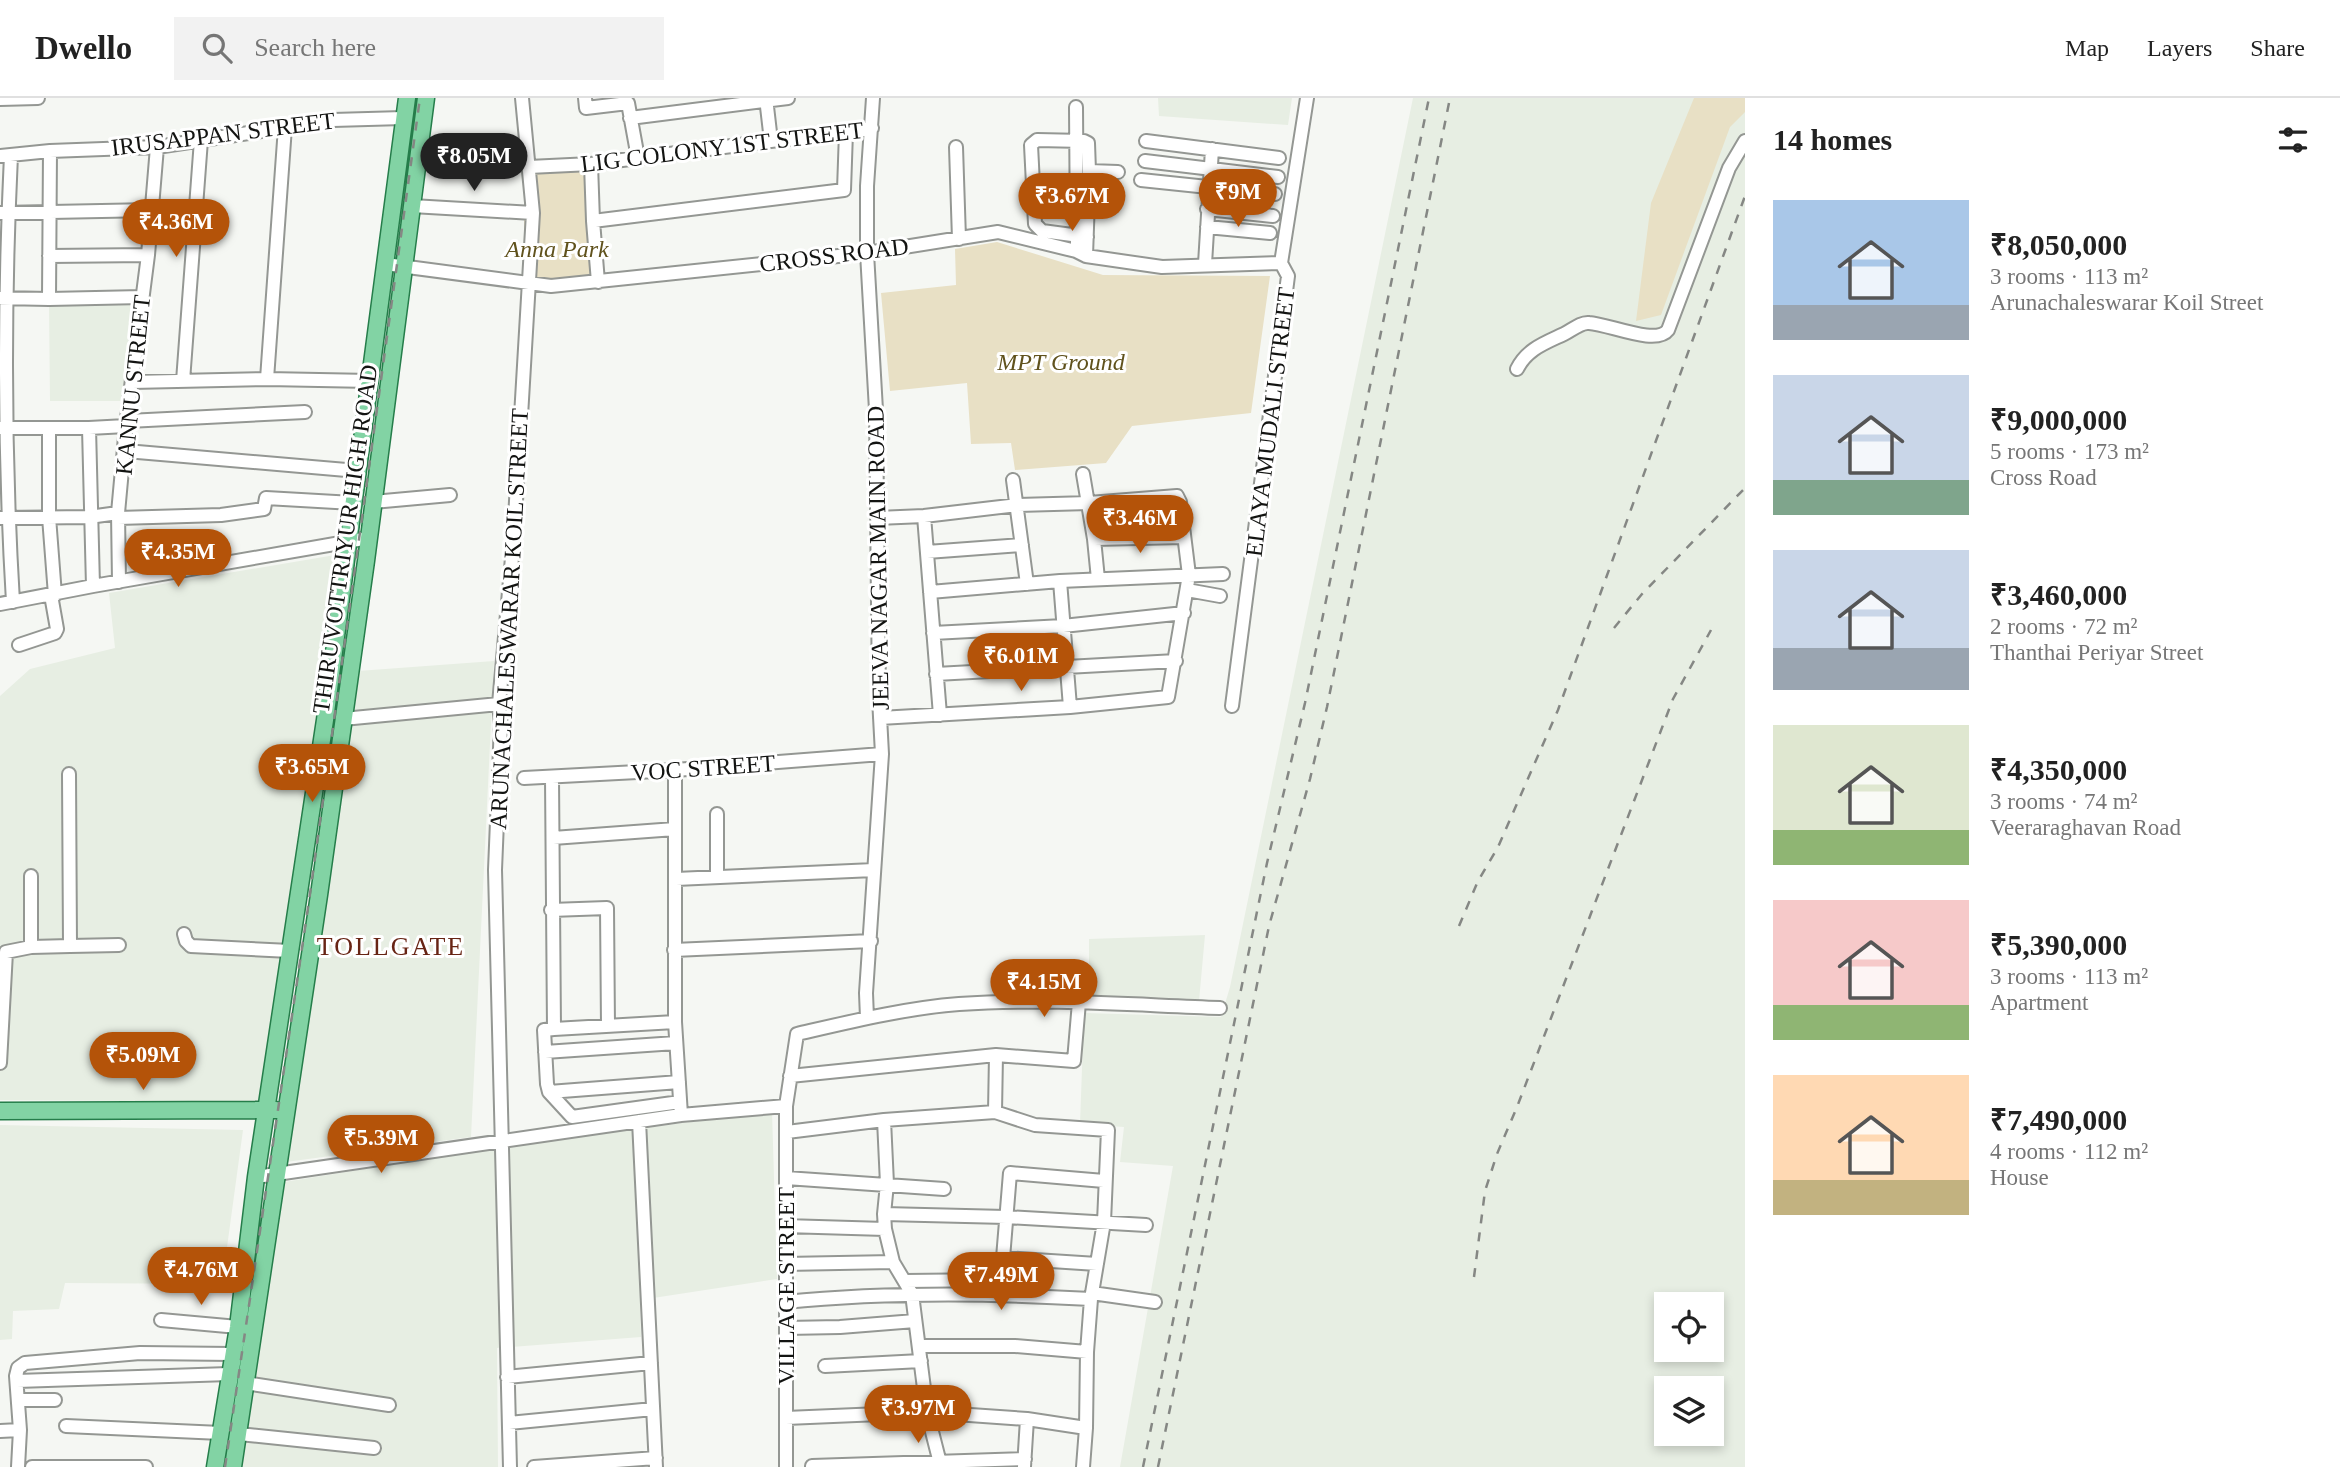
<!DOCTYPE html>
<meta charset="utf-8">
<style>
:root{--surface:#fff;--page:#f2f2f2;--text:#222;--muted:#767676;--line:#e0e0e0;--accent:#b45309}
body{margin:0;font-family:Georgia,serif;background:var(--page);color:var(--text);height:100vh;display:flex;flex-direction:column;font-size:26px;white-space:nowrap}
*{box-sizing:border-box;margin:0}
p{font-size:23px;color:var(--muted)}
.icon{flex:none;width:38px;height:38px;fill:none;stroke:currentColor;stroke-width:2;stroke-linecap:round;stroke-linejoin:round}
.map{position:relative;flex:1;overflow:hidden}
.details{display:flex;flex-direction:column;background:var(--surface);width:595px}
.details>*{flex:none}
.fabs{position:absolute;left:1654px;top:1194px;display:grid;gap:14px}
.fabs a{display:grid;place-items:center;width:70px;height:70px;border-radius:0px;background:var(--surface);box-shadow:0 4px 10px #0003;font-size:35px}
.price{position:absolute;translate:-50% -60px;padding:0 16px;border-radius:24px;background:var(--accent);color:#fff;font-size:23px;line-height:46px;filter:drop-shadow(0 2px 4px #0008)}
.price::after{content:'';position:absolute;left:50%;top:42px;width:21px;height:16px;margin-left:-10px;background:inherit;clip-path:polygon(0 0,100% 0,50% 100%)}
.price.current{background:#222;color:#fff}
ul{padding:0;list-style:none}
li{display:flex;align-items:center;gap:21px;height:175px;padding:0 28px}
li span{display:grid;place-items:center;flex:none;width:196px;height:140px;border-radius:0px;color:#555}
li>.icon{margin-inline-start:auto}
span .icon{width:84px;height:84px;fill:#fffc;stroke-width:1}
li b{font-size:30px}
h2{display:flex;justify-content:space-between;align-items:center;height:84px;padding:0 28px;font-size:30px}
header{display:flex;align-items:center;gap:42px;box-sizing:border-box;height:98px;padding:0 35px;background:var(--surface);border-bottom:2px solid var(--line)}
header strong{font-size:33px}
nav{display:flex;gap:38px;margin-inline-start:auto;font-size:24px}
.search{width:490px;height:63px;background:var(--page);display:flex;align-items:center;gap:18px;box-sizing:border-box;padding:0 24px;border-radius:0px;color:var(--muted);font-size:26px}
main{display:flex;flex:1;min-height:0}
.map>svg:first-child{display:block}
.built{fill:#e7eee3;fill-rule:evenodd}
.green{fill:#e8e0c5}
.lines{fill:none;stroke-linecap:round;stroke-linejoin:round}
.minor-casing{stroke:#949793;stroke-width:16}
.major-casing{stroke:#257d4a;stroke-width:19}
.minor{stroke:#fff;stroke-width:12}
.major{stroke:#82d3a4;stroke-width:16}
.rail{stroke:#858784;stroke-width:2.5;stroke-dasharray:9 9;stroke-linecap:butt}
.labels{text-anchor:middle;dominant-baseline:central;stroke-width:6;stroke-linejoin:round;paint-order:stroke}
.street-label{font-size:24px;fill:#131412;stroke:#fff}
.park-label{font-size:24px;font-style:italic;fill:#60521d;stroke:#fff}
.neighbourhood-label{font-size:26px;letter-spacing:2px;fill:#672414;stroke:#fff}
</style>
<header>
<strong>Dwello</strong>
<div class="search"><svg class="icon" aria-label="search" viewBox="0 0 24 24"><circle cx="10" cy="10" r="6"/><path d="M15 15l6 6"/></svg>Search here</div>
<nav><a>Map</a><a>Layers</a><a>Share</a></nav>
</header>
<main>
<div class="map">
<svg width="1745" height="1369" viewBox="0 0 1745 1369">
<rect width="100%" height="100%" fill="#f5f7f3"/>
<path class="built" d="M 1158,0 L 1292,0 L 1288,27 L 1159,18 Z
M 1413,0 L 1745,0 L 1745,1369 L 1120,1369 L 1173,1068 L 1120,1064 L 1124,1029 L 1080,1026 L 1084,915 L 1221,919 L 1230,889 ZM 1666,1206 L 1712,1206 L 1712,1251 L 1666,1251 ZM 1666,1290 L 1712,1290 L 1712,1335 L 1666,1335 Z
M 49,207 L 137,207 L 122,303 L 50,303 Z
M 341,456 L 260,1004 L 0,1002 L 0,598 L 30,571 L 115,550 L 109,495 Z
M 494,563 L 471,1039 L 286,1064 L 358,573 Z
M 1205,837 L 1199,903 L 1089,898 L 1089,841 Z
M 772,1013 L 777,1181 L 640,1202 L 641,1239 L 497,1250 L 498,1369 L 240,1369 L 284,1084 L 470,1054 Z
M 0,1027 L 243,1032 L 222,1186 L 65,1185 L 59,1211 L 13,1213 L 12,1241 L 0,1242 Z"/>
<path class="green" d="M 1694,0 L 1745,0 L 1745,14 L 1730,29 L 1661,217 L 1636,223 L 1651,105 Z
M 588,69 L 592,180 L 539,186 L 524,176 L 524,74 Z
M 997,144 L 1103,177 L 1270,178 L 1251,315 L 1132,328 L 1106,365 L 1015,372 L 1011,345 L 971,346 L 967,285 L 890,293 L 881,195 L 956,187 L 955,151 Z"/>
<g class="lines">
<defs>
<path id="minor" d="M 585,0 L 586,10 L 628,5 L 638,60
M 766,0 L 771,43
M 0,1 L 38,0
M 1076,9 L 1077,146
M 630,20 L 788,0
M 1146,43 L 1279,60
M 956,49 L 959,141
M 11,57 C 4,206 4,355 13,504
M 0,58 L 50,53 L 157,49 L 333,22 L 403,20
M 1145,63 L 1278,79
M 591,66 L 593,123 L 598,184
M 529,69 L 591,66 L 872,30
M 1089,73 L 1118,74
M 1141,82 L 1275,96
M 412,108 L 533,115
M 1207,111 L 1273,118
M 0,115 L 152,112
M 593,123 L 844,92 L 846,34
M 1207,129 L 1270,135
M 49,158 L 148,157
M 1086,158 L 1089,73 L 1088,45 L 1084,43 L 1037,42 L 1031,47 L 1035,126 L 1042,133 L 1087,139
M 385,166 L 551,188 L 867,155 L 998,134 L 1076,153 L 1086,158 L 1162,169 L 1281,165
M 1205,166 L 1212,51
M 0,200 L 49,201 L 142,199
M 49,201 L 50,53
M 1517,271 C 1527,251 1545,245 1564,236 C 1572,232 1581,224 1589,225 C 1609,226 1656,248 1668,232 L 1729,70 L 1745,43
M 267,281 L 285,29
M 183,283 L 201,42
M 132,284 L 267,281 L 371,283
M 128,323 L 305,314
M 1,330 L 89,330 L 126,328
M 49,330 L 49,419 L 55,497
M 89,330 L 93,488
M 126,353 L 358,373
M 1083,376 L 1094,441 L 1098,481
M 1013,382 L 1027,486
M 373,404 L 450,397
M 924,418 L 940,617
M 0,420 L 89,419 L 118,415
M 118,420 L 221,417 L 264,411 L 266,400 L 353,405
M 877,420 L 924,418 L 1018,407 L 1089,405 L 1177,398 L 1180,404 L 1189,477 L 1168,599 L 1070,609 L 880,620
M 1094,441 L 1184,439
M 927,454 L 1022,447
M 1060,483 L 1070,609
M 119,484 L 118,415 L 126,328 L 148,157 L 157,49
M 1187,492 L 1220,498
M 930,494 L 1060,483 L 1223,476
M 0,506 L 93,488 L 369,440
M 933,535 L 1063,528 L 1184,515
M 19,547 L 55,535 L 57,531 L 51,497
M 936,576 L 1176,563
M 1232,608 L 1288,178 L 1281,165 L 1307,0
M 343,621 L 499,606
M 675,672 L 675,924 L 681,1017
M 69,676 L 70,848 L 119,847
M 524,680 L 675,672 L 882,656
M 552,680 L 554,931 L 675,924
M 717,716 L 717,779
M 553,740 L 675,731
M 676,781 L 874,772
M 551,812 L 607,810 L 608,928
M 184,836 L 186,843 L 191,848 L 290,853
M 31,849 L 70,848
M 674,852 L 871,843
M 867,920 L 866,895 L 882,656 L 879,600 L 876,312 L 867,155 L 867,88 L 873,0
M 554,931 L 544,932 L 547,986 L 549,994 L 572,1019 L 680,1004
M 545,954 L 676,945
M 0,965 L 6,854 L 31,849 L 31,778
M 790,978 L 996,957 L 1074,963 L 1079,904
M 549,994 L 679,984
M 995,1014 L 996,957
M 884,1022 L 887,1086 L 884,1116 L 885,1131 L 893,1164 L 912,1196 L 927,1314 L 941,1369
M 639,1023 L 656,1369
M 787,1034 L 884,1022 L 995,1014 L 1035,1027 L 1108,1032 L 1104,1124 L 1091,1201 L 1087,1254 L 1086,1330 L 1083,1369
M 256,1079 L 681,1017 L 786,1008
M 786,1080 L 944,1091
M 884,1116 L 1006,1119 L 1146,1127
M 785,1128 L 885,1131
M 1003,1160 L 1097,1166
M 785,1166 L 893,1164
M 905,1183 L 996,1182
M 1092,1195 L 1155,1204
M 995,1197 L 996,1182 L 1003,1160 L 1010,1075 L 1104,1083
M 785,1204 C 887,1194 989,1195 1091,1201
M 161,1222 L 238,1229
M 786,1230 L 840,1229 L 915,1223
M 919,1248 L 1015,1248 L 1087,1254
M 825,1268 L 921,1263
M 507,1279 L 651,1265
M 17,1283 L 229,1276
M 245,1285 L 389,1307
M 18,1302 L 55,1302
M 786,1320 L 927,1314 L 1027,1321 L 1086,1330
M 509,1325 L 653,1311
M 66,1328 L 221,1335
M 0,1333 L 20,1332
M 239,1336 L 374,1350
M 812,1368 L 1025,1361
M 18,1369 L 20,1332 L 16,1278 L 18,1270 L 25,1265 L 140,1255 L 233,1256
M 32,1369 L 146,1369
M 510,1369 L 495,772 L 501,626 L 499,606 L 514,437 L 533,115 L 522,0
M 534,1369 L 656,1360
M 786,1369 L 786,1008 L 797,936 C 849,924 906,910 959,906 C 1046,900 1133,907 1220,910
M 1024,1369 L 1027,1321"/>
<path id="major" d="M 0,1013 L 276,1012
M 215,1369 L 238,1229 L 256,1079 L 325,622 L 407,0
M 233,1369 L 319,797 L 366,463 L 426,0"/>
</defs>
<use href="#minor" class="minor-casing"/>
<use href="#major" class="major-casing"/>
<use href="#minor" class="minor"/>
<use href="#major" class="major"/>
<path class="rail" d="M 1614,530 L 1642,496 L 1745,390
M 1459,828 L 1478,783 L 1498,749 L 1558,612 L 1745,98
M 1474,1179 L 1485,1093 L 1497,1056 L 1517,1009 L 1673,601 L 1711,532
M 225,1369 L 309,803 L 420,0
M 1143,1369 L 1267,765 L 1305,605 L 1429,0
M 1158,1369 L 1269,828 L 1310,681 L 1327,609 L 1450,0"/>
</g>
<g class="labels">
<g class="street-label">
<text transform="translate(223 36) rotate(-7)">IRUSAPPAN STREET</text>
<text transform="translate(722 49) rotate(-7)">LIG COLONY 1ST STREET</text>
<text transform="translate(834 157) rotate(-7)">CROSS ROAD</text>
<text transform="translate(133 287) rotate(-84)">KANNU STREET</text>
<text transform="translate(1270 324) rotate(-83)">ELAYA MUDALI STREET</text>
<text transform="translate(345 441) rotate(-82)">THIRUVOTTRIYUR HIGH ROAD</text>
<text transform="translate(878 460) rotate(-91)">JEEVA NAGAR MAIN ROAD</text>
<text transform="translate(509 521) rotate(-87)">ARUNACHALESWARAR KOIL STREET</text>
<text transform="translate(703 670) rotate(-4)">VOC STREET</text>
<text transform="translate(786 1188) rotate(-90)">VILLAGE STREET</text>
</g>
<g class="park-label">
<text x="557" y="151">Anna Park</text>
<text x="1061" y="264">MPT Ground</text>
</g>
<g class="neighbourhood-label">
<text x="391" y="848">TOLLGATE</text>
</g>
</g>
</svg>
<div class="fabs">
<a><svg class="icon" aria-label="locate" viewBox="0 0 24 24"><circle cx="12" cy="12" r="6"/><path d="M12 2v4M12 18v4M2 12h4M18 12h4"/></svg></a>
<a><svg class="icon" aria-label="layers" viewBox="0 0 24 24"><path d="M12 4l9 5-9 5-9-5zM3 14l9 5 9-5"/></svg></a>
</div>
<b class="price current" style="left:474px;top:95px">₹8.05M</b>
<b class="price" style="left:1238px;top:131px">₹9M</b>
<b class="price" style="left:1072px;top:135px">₹3.67M</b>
<b class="price" style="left:176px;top:161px">₹4.36M</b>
<b class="price" style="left:1140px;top:457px">₹3.46M</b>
<b class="price" style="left:178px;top:491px">₹4.35M</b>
<b class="price" style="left:1021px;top:595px">₹6.01M</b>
<b class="price" style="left:312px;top:706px">₹3.65M</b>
<b class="price" style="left:1044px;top:921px">₹4.15M</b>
<b class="price" style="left:143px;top:994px">₹5.09M</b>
<b class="price" style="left:381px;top:1077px">₹5.39M</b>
<b class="price" style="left:201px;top:1209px">₹4.76M</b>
<b class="price" style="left:1001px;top:1214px">₹7.49M</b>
<b class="price" style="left:918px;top:1347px">₹3.97M</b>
</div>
<section class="details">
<h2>14 homes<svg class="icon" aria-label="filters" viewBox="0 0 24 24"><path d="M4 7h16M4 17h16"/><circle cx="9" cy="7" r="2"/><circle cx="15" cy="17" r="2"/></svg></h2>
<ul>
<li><span style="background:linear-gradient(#a9c7e8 75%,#9aa5b1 0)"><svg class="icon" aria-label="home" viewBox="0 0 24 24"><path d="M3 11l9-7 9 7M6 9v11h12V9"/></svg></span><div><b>₹8,050,000</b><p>3 rooms · 113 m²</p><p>Arunachaleswarar Koil Street</p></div></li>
<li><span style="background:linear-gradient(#c9d6e8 75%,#7fa58c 0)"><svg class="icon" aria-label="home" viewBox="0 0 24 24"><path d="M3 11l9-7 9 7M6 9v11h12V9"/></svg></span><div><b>₹9,000,000</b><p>5 rooms · 173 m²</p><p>Cross Road</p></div></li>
<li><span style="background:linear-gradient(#c9d6e8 70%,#9aa5b1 0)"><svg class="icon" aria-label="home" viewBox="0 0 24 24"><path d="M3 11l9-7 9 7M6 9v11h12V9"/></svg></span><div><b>₹3,460,000</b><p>2 rooms · 72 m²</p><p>Thanthai Periyar Street</p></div></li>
<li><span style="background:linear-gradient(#dfe7d0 75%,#8fb573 0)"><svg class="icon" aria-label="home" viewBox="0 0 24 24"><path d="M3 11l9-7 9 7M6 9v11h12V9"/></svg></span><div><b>₹4,350,000</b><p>3 rooms · 74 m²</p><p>Veeraraghavan Road</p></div></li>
<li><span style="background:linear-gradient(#f6c9c9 75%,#8fb573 0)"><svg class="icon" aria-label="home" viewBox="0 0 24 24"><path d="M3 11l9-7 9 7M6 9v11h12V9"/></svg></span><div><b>₹5,390,000</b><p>3 rooms · 113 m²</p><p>Apartment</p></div></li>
<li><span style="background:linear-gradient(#ffd9b3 75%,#c2b280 0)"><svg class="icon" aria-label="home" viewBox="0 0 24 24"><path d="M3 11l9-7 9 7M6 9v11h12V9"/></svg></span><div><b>₹7,490,000</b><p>4 rooms · 112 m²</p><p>House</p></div></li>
</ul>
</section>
</main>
